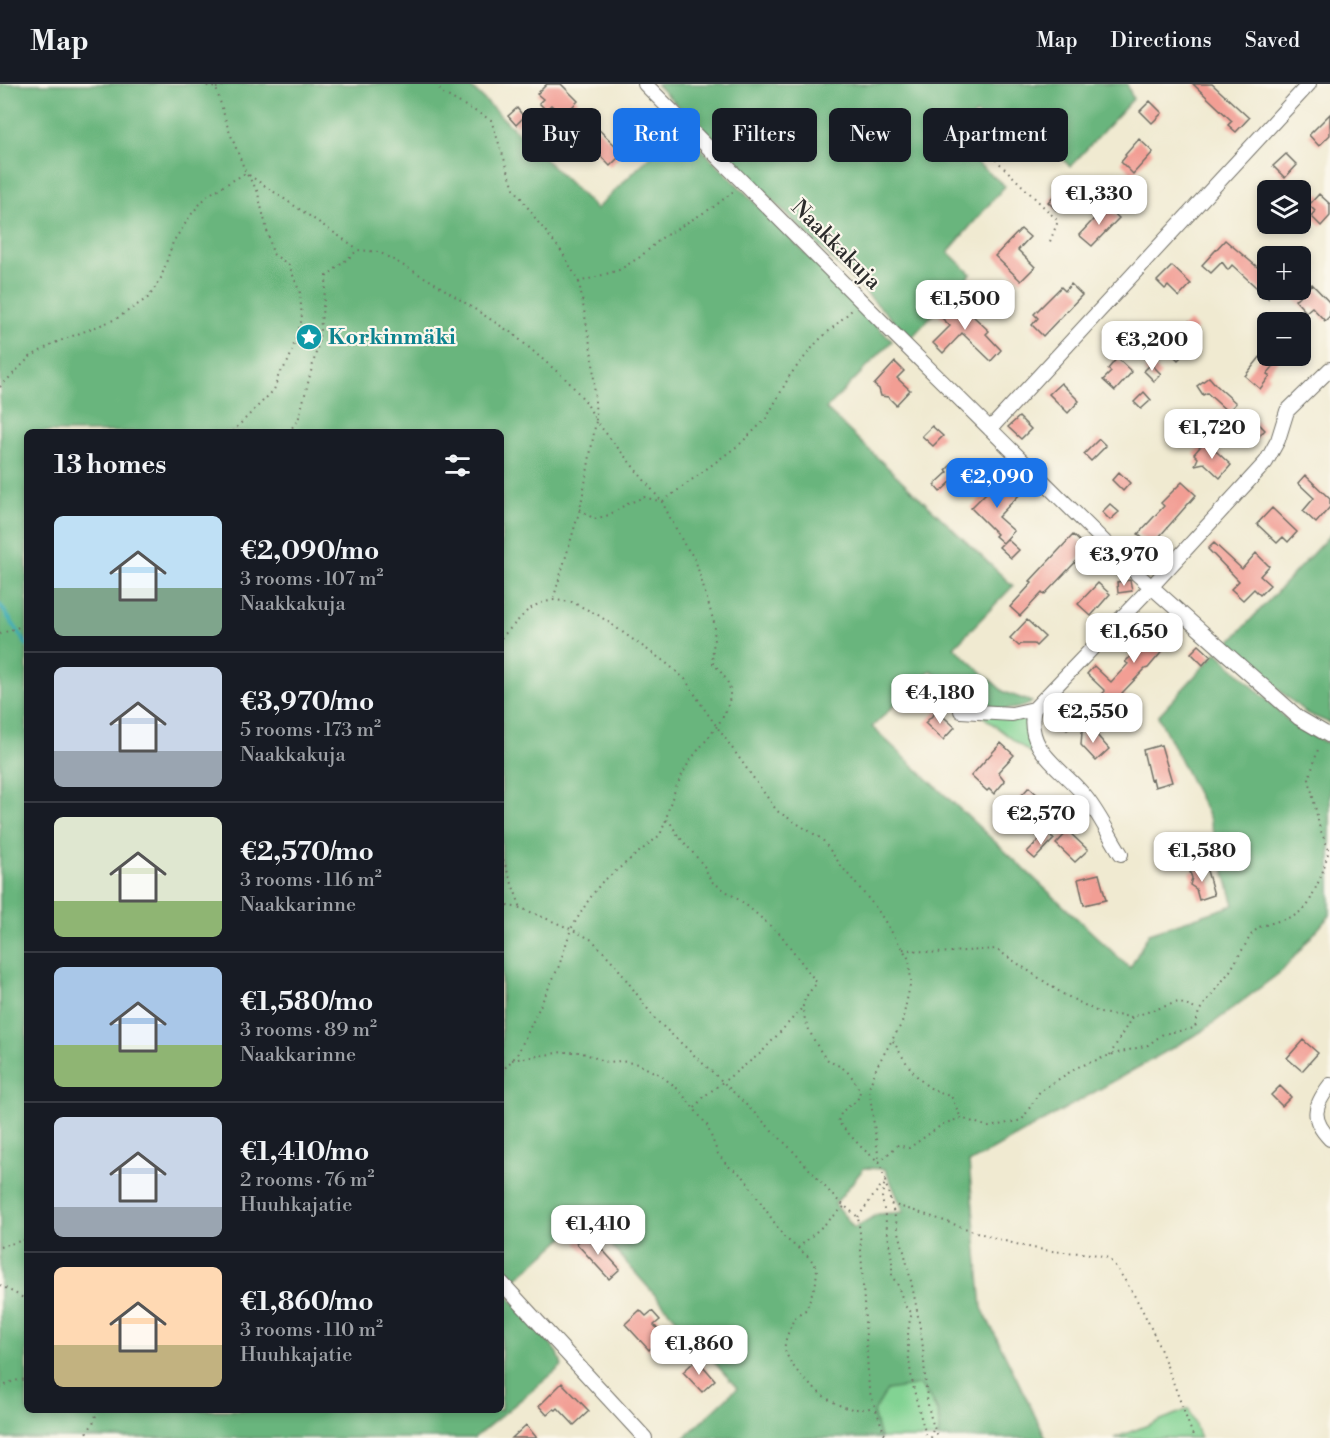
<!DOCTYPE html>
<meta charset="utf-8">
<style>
:root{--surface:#171b24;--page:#242831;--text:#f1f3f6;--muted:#9ea1a6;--line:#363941;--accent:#1a73e8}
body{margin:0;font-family:"Libre Bodoni",serif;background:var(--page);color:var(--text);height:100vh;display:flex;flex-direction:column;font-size:22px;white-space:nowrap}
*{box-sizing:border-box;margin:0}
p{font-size:20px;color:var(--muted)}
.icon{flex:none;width:33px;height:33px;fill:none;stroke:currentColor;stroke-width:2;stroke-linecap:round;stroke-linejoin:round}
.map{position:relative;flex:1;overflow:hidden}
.drawer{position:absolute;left:24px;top:345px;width:480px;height:984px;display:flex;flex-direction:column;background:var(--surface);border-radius:9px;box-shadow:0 3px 9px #0003}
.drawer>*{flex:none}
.top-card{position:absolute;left:522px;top:24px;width:570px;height:54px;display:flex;gap:12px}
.fabs{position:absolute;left:1257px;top:96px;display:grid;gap:12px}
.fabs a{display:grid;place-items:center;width:54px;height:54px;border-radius:9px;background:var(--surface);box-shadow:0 3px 9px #0003;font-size:30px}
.price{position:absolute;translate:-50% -51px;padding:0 14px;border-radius:12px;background:#fff;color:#222;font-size:20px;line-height:39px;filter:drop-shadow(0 2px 3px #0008)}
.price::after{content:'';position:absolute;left:50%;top:36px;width:18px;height:14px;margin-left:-9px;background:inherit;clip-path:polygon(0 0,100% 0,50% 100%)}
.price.selected{background:var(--accent);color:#fff}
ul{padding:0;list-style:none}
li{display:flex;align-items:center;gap:18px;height:150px;padding:0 30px}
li+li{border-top:2px solid var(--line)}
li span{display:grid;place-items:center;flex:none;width:168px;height:120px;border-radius:9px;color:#555}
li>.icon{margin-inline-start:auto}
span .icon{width:72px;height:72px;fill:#fffc;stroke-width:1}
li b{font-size:26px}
h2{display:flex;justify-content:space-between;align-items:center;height:72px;padding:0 30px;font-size:26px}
.chip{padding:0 21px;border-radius:9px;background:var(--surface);box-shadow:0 3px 9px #0003;font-size:21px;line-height:54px}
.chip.selected{background:var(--accent);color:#fff}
header{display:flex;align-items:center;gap:36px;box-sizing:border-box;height:84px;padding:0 30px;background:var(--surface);border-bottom:2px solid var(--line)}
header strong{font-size:28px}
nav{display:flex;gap:33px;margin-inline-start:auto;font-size:21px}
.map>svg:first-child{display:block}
.green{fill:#82d393;stroke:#567f5f;stroke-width:1.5}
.forest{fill:#69b57d;stroke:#4a7054;stroke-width:1.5;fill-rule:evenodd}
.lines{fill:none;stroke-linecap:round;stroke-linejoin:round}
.stream{stroke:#3aabb7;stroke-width:4}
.building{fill:#f29e94}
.minor-casing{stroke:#706e65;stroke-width:16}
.path{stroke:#706e65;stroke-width:2;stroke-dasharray:1.5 4.5;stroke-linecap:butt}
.minor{stroke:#fff;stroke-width:14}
.labels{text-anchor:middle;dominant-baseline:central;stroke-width:4.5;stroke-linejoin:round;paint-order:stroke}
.street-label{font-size:22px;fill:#2b2b2b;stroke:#fbf7ec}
.culture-label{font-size:22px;font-weight:bold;fill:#0d838f;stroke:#fbf7ec;text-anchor:start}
</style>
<header>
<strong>Map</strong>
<nav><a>Map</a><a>Directions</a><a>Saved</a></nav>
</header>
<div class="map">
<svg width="1330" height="1354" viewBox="0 0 1330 1354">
<rect width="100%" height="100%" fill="#fbf7ec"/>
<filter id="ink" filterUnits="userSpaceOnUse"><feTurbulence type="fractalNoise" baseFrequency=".0167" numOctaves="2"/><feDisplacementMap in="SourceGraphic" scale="12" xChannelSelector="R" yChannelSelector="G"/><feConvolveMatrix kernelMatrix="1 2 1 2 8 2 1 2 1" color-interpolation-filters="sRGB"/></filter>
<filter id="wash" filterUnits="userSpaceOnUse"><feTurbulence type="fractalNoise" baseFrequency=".008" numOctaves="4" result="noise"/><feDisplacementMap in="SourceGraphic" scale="24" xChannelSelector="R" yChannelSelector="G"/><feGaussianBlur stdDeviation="1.35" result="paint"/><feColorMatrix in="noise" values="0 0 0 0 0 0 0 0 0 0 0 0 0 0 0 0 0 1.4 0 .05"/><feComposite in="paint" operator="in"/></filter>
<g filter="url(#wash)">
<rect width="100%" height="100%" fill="#f0ead1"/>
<path class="green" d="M 1027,630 L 1035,667 L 1033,671 L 981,631 Z
M 920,1300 C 934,1320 942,1329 938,1354 L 880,1354 L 873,1329 L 887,1305 Z
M 1189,1325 L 1200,1354 L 1115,1354 Z"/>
<path class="forest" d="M 0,0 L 472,0 L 470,2 L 596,125 L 680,43 L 892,257 L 826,325 L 1013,502 L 954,563 L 1004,608 L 1032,618 C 1023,627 986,627 973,623 C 965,621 939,594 931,586 L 872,643 L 1130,884 L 1149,849 L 1234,821 L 1209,733 L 1158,632 L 1217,568 L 1297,645 L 1330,660 L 1330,831 L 1282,887 L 1204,946 L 969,1079 L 982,1224 L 1046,1354 L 938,1354 C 943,1327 935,1320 920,1301 L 887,1306 L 873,1329 L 880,1354 L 684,1354 L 737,1304 L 587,1134 L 503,1206 L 558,1269 L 562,1282 L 474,1354 L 0,1354 ZM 27,348 L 501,348 L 501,1326 L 27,1326 ZM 864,1084 L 885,1085 L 904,1128 L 878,1130 L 854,1144 L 835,1120 Z
M 656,0 L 1127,0 L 1133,15 L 1070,83 L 1038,46 L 1015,66 L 976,30 L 951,57 L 1005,102 L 948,168 L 971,190 L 911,254 Z
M 1330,451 L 1330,639 L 1306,629 L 1227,561 Z"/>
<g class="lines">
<path class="stream" d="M 0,521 L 27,561"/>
</g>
<g id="blocks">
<path class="building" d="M 547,0 L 561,0 L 578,17 L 563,32 L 551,21 L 546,26 L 539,19 L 543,15 L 537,10 Z
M 1193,0 L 1212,0 L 1249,34 L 1236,48 L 1228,41 L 1232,37 Z
M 1150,17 L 1162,29 L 1152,39 L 1140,27 Z
M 517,24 L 524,33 L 516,41 L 508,32 Z
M 1330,30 L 1330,51 L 1319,62 L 1309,51 Z
M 591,38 L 623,69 L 610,82 L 579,50 Z
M 1139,55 L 1153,68 L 1133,90 L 1121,78 L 1126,72 L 1125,71 Z
M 1286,70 L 1297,81 L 1285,94 L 1273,82 Z
M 1069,96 L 1081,107 L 1067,121 L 1064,118 L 1056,126 L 1048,118 Z
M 1319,110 L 1330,120 L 1330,132 L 1321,142 L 1311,132 L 1315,127 L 1309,121 Z
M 1106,122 L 1119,134 L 1092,162 L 1079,151 Z
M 1021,145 L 1030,153 L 1018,166 L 1035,183 L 1021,197 L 995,172 Z
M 1225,156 L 1268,192 L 1268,214 L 1232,181 L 1228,186 L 1222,178 L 1211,189 L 1202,181 Z
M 1172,182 L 1191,200 L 1179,213 L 1168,202 L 1165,205 L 1157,197 Z
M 1071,200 L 1082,211 L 1043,252 L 1032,241 L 1038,234 L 1034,230 L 1061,203 L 1065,207 Z
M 1312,200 L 1330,219 L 1330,232 L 1325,237 L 1312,223 L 1306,228 L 1295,216 Z
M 955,215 L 989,247 L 986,250 L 1001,266 L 991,277 L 962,249 L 943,269 L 933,259 L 950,242 L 939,231 Z
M 1189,237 L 1197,244 L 1188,253 L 1194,260 L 1178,276 L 1165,263 Z
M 1261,272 L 1282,272 L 1267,290 L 1270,292 L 1260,305 L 1245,292 Z
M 1117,274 L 1132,288 L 1115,307 L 1103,296 L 1111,288 L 1108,285 Z
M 895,278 L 904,287 L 897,294 L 910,306 L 896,321 L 888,313 L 881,312 L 879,305 L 874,301 Z
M 1151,280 L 1161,290 L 1154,297 L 1144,287 Z
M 1209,293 L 1216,301 L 1236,319 L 1228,328 L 1207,309 L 1203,311 L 1197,302 Z
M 1061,299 L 1079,317 L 1068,329 L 1049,310 Z
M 1144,308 L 1151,316 L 1141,325 L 1134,318 Z
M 1019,333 L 1031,345 L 1021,355 L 1008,343 Z
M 1256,337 L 1265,346 L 1254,357 L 1246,349 Z
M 932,342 L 943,352 L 933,362 L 922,352 Z
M 1099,355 L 1106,362 L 1091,377 L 1084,370 Z
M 1205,357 L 1231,381 L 1220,394 L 1204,379 L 1195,381 L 1198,374 L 1194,370 Z
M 957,375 L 966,384 L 940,408 L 934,401 L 948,388 L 946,386 Z
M 1119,388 L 1130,399 L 1123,407 L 1112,396 Z
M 1305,391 L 1330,415 L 1330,423 L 1316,439 L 1303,427 L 1314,414 L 1298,399 Z
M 1009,396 L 1021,409 L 998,433 L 1014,447 L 1003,459 L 995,452 L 997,450 L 971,424 L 992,403 L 997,408 Z
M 1182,398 L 1196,411 L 1151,462 L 1138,450 L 1164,422 L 1161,419 Z
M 1110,420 L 1119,428 L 1110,436 L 1102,428 Z
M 1272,424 L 1297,448 L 1288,458 L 1283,453 L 1277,459 L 1257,440 Z
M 1073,451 L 1088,465 L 1044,511 L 1042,509 L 1020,532 L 1010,523 L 1032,499 L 1030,497 Z
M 1007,455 L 1019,466 L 1011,474 L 999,463 Z
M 1214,459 L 1242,485 L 1256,469 L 1269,482 L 1260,492 L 1270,501 L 1260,511 L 1254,505 L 1243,516 L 1231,505 L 1239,497 L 1208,465 Z
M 1130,496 L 1132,507 L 1118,509 L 1117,498 Z
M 1098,499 L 1110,510 L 1091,532 L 1078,520 Z
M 1167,535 L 1183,551 L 1174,561 L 1171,557 L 1148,584 L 1145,585 L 1122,609 L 1126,613 L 1109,631 L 1095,618 L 1105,607 L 1087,590 L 1094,582 L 1111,598 L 1128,580 L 1125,578 L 1137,566 L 1122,552 L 1130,544 L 1142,555 L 1150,552 Z
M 1027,536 L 1045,553 L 1036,562 L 1034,560 L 1021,560 L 1019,562 L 1010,554 Z
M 1199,561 L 1211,572 L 1203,581 L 1191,569 Z
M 933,595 L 942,604 L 935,612 L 925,604 Z
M 1067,624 L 1078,636 L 1067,646 L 1056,634 Z
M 937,627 L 955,643 L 943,656 L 925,639 Z
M 1089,642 L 1109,665 L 1096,677 L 1081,661 L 1082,648 Z
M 1001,659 L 1014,671 L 998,688 L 1005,697 L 994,710 L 989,705 L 987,707 L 971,692 Z
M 1161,661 L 1172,698 L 1155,703 L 1153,695 L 1150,696 L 1143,666 Z
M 1029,703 L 1042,715 L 1019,743 L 1009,733 L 1016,724 L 1013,721 Z
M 1068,747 L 1088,766 L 1075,778 L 1056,760 Z
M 1047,748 L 1054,755 L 1035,775 L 1027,768 Z
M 1206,783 L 1214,811 L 1199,816 L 1196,805 L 1190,801 L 1192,794 L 1190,788 Z
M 1099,790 L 1106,816 L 1084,821 L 1078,795 Z
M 1303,956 L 1318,969 L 1302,987 L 1287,974 Z
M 1280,1002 L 1291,1013 L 1282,1022 L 1271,1011 Z
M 587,1149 L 620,1185 L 609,1195 L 576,1159 Z
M 640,1226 L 646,1232 L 652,1227 L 660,1236 L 654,1241 L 664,1252 L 649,1266 L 625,1240 Z
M 697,1275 L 715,1296 L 702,1308 L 683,1288 Z
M 562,1299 L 589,1327 L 574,1341 L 558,1324 L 556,1326 L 554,1325 L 547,1331 L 539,1322 Z
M 526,1341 L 537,1354 L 512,1354 Z"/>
</g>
</g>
<g filter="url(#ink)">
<use href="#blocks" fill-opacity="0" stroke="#706e65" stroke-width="1.5"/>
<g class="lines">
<defs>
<path id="minor" d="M 645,0 L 894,250 L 1137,490 L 1299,634 L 1330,652
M 990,345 L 1309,0
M 961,627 L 1012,630 L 1034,625
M 1121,770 C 1108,750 1098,727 1083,710 C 1061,683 1024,666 1034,625 L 1152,502 L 1266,378 L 1278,356 L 1287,327 L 1330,285
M 1330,1001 C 1314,1022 1310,1035 1330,1055
M 502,1199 L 645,1354"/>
</defs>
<use href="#minor" class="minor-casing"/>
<path class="path" d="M 201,0 L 216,4 L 228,44 L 246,89 L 257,106 L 273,170 L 289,181 L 300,209 L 302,235 L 289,276 L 278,293 L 274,306 L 232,348
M 436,0 L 442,9 L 491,36 L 514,104 L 538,138 L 562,168 L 579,198 L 619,186 L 640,173 L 663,153 L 715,122 L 735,106
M 216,4 L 227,0
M 987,67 L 1058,137 L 1049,160
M 249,91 L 358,165
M 579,198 L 593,277 L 596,337 L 662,418 L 740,360 L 766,335 L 790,291 L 817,258 L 853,225
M 0,303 L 30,273 L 52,260 L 116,235 L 149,213 L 161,194 L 173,158 L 193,128 L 208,111 L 246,89
M 288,348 L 298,337 L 318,261 L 327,192 L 358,166 L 379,168 L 433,198 L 513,250 L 568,297 L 586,318 L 596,337 L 587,389 L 580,425 L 553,516
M 580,425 L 594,435 L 609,431 L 625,421 L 644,413 L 662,418 L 684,460 L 695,475 L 715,542 L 712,578 C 719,586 731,598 730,609 C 730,635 701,659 688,680 C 678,697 670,716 666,736 L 670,738 L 677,750 L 704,782 L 711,797 L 745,820 L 781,851 L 817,899 C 811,906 804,913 803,922 C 801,934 819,969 828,976 C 833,980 839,981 844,985 C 852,991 856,999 860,1008 L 857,1017 C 848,1022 840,1027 838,1038 L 862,1064 L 879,1078 L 885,1096 L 882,1113 L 892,1176 L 892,1193 L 897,1199 L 905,1222 L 912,1229 C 900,1262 917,1321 927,1354
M 0,550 L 27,540
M 501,554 L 528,526 L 538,520 L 553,516 L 572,518 L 598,531 L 665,578 L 685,595 L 705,626 L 777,727 L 822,755 L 842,783 L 877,825 L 909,875 L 911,897 L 902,939 L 877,982 L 869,1004 L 879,1077
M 501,770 L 521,824
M 501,821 L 521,824 L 571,845 L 592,856 L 614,879 L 655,935 L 723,998 L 794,1068 L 835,1114 L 858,1133 L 860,1149 L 869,1306 L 886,1354
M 903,865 L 936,869 L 996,865 L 1063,910 L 1100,929 L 1132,933
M 893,957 C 907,980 921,1007 951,1012 L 961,1034
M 1110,971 L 1132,933 L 1178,918 L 1198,926
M 512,976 L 563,968 L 580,968 L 607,978 L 621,977 L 638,980 L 660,991 L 678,1005 L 707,1041 L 718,1070 L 728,1082 L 743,1092 L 784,1153 L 810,1174 L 817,1184 L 816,1198 L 806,1226 C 796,1230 792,1237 789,1247 C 787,1252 784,1259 785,1265 C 790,1287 825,1318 847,1324 C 855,1326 866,1325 874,1323
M 501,988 L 517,971 L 559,882 L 571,845 L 588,817 L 601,799 L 660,751 L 666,736
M 695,1024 L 702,1014 L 761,969 L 802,924
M 879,1078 L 898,1061 L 909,1064 L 943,1040 L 961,1034 L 989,1043 L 1022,1036 L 1040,1007 L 1078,983 L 1110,971 L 1148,961 L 1163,950 L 1195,944 L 1199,927 L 1230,887 L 1251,851 L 1259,843 L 1294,832 L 1307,823 L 1322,790 L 1329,766 L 1320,745 L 1309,695 L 1319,662
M 885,1097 C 899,1147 913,1198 921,1250 C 927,1284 922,1323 939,1354
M 891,1120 C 943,1134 991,1157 1044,1166 C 1058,1169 1099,1168 1107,1174 C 1113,1178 1118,1186 1122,1192 C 1155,1240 1173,1300 1194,1354
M 858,1133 L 883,1099
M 0,1163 L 27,1155
M 798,1164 L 845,1122
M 0,1201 L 27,1216
M 0,1304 L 13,1297 L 27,1295
M 84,1354 L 93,1339 L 98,1326
M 931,1354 L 933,1345"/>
<use href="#minor" class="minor"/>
</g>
</g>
<defs>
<symbol id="sight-disc" viewBox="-11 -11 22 22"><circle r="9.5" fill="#0f9aa8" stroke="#fbf7ec"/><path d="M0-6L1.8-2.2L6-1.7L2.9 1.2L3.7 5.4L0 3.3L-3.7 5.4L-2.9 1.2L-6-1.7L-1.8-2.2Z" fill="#fff"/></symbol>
</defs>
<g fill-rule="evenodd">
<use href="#sight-disc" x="294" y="238" width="30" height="30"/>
</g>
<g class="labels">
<g class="street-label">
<text transform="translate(836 161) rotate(45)">Naakkakuja</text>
</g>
<g class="culture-label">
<text x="328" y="253">Korkinmäki</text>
</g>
</g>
</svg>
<div class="fabs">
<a><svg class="icon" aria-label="layers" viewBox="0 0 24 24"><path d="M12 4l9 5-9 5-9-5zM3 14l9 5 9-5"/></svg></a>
<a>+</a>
<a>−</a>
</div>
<b class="price" style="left:1099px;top:142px">€1,330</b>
<b class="price" style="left:965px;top:247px">€1,500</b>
<b class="price" style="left:1152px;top:288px">€3,200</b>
<b class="price" style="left:1212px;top:376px">€1,720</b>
<b class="price selected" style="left:997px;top:425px">€2,090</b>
<b class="price" style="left:1124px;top:503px">€3,970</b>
<b class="price" style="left:1134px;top:580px">€1,650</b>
<b class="price" style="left:940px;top:641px">€4,180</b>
<b class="price" style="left:1093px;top:660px">€2,550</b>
<b class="price" style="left:1041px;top:762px">€2,570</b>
<b class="price" style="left:1202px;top:799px">€1,580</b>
<b class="price" style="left:598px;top:1172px">€1,410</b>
<b class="price" style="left:699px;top:1292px">€1,860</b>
<div class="top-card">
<a class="chip">Buy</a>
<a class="chip selected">Rent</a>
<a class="chip">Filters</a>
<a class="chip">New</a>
<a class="chip">Apartment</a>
</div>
<section class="drawer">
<h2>13 homes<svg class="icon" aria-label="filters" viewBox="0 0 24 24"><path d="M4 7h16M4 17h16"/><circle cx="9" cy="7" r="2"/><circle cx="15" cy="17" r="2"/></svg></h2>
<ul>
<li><span style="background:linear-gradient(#bfe0f5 60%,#7fa58c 0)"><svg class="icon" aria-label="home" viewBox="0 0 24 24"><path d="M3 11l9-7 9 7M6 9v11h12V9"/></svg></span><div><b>€2,090/mo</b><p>3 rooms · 107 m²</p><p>Naakkakuja</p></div></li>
<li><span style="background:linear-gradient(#c9d6e8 70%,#9aa5b1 0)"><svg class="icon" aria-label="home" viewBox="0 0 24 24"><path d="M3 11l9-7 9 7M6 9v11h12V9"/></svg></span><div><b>€3,970/mo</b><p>5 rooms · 173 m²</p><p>Naakkakuja</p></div></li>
<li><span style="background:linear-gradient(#dfe7d0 70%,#8fb573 0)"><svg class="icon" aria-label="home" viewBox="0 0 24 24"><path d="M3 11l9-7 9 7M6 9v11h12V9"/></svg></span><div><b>€2,570/mo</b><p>3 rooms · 116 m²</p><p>Naakkarinne</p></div></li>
<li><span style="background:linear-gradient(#a9c7e8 65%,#8fb573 0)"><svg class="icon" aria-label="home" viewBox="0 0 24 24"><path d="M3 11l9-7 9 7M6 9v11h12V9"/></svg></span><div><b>€1,580/mo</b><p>3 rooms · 89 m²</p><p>Naakkarinne</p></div></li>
<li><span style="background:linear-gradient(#c9d6e8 75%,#9aa5b1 0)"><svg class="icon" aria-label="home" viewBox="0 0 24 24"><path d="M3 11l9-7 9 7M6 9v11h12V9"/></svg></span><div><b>€1,410/mo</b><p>2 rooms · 76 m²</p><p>Huuhkajatie</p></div></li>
<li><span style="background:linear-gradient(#ffd9b3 65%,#c2b280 0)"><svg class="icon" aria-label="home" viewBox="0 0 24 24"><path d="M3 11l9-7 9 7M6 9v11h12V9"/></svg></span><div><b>€1,860/mo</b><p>3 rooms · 110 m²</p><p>Huuhkajatie</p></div></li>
</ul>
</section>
</div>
